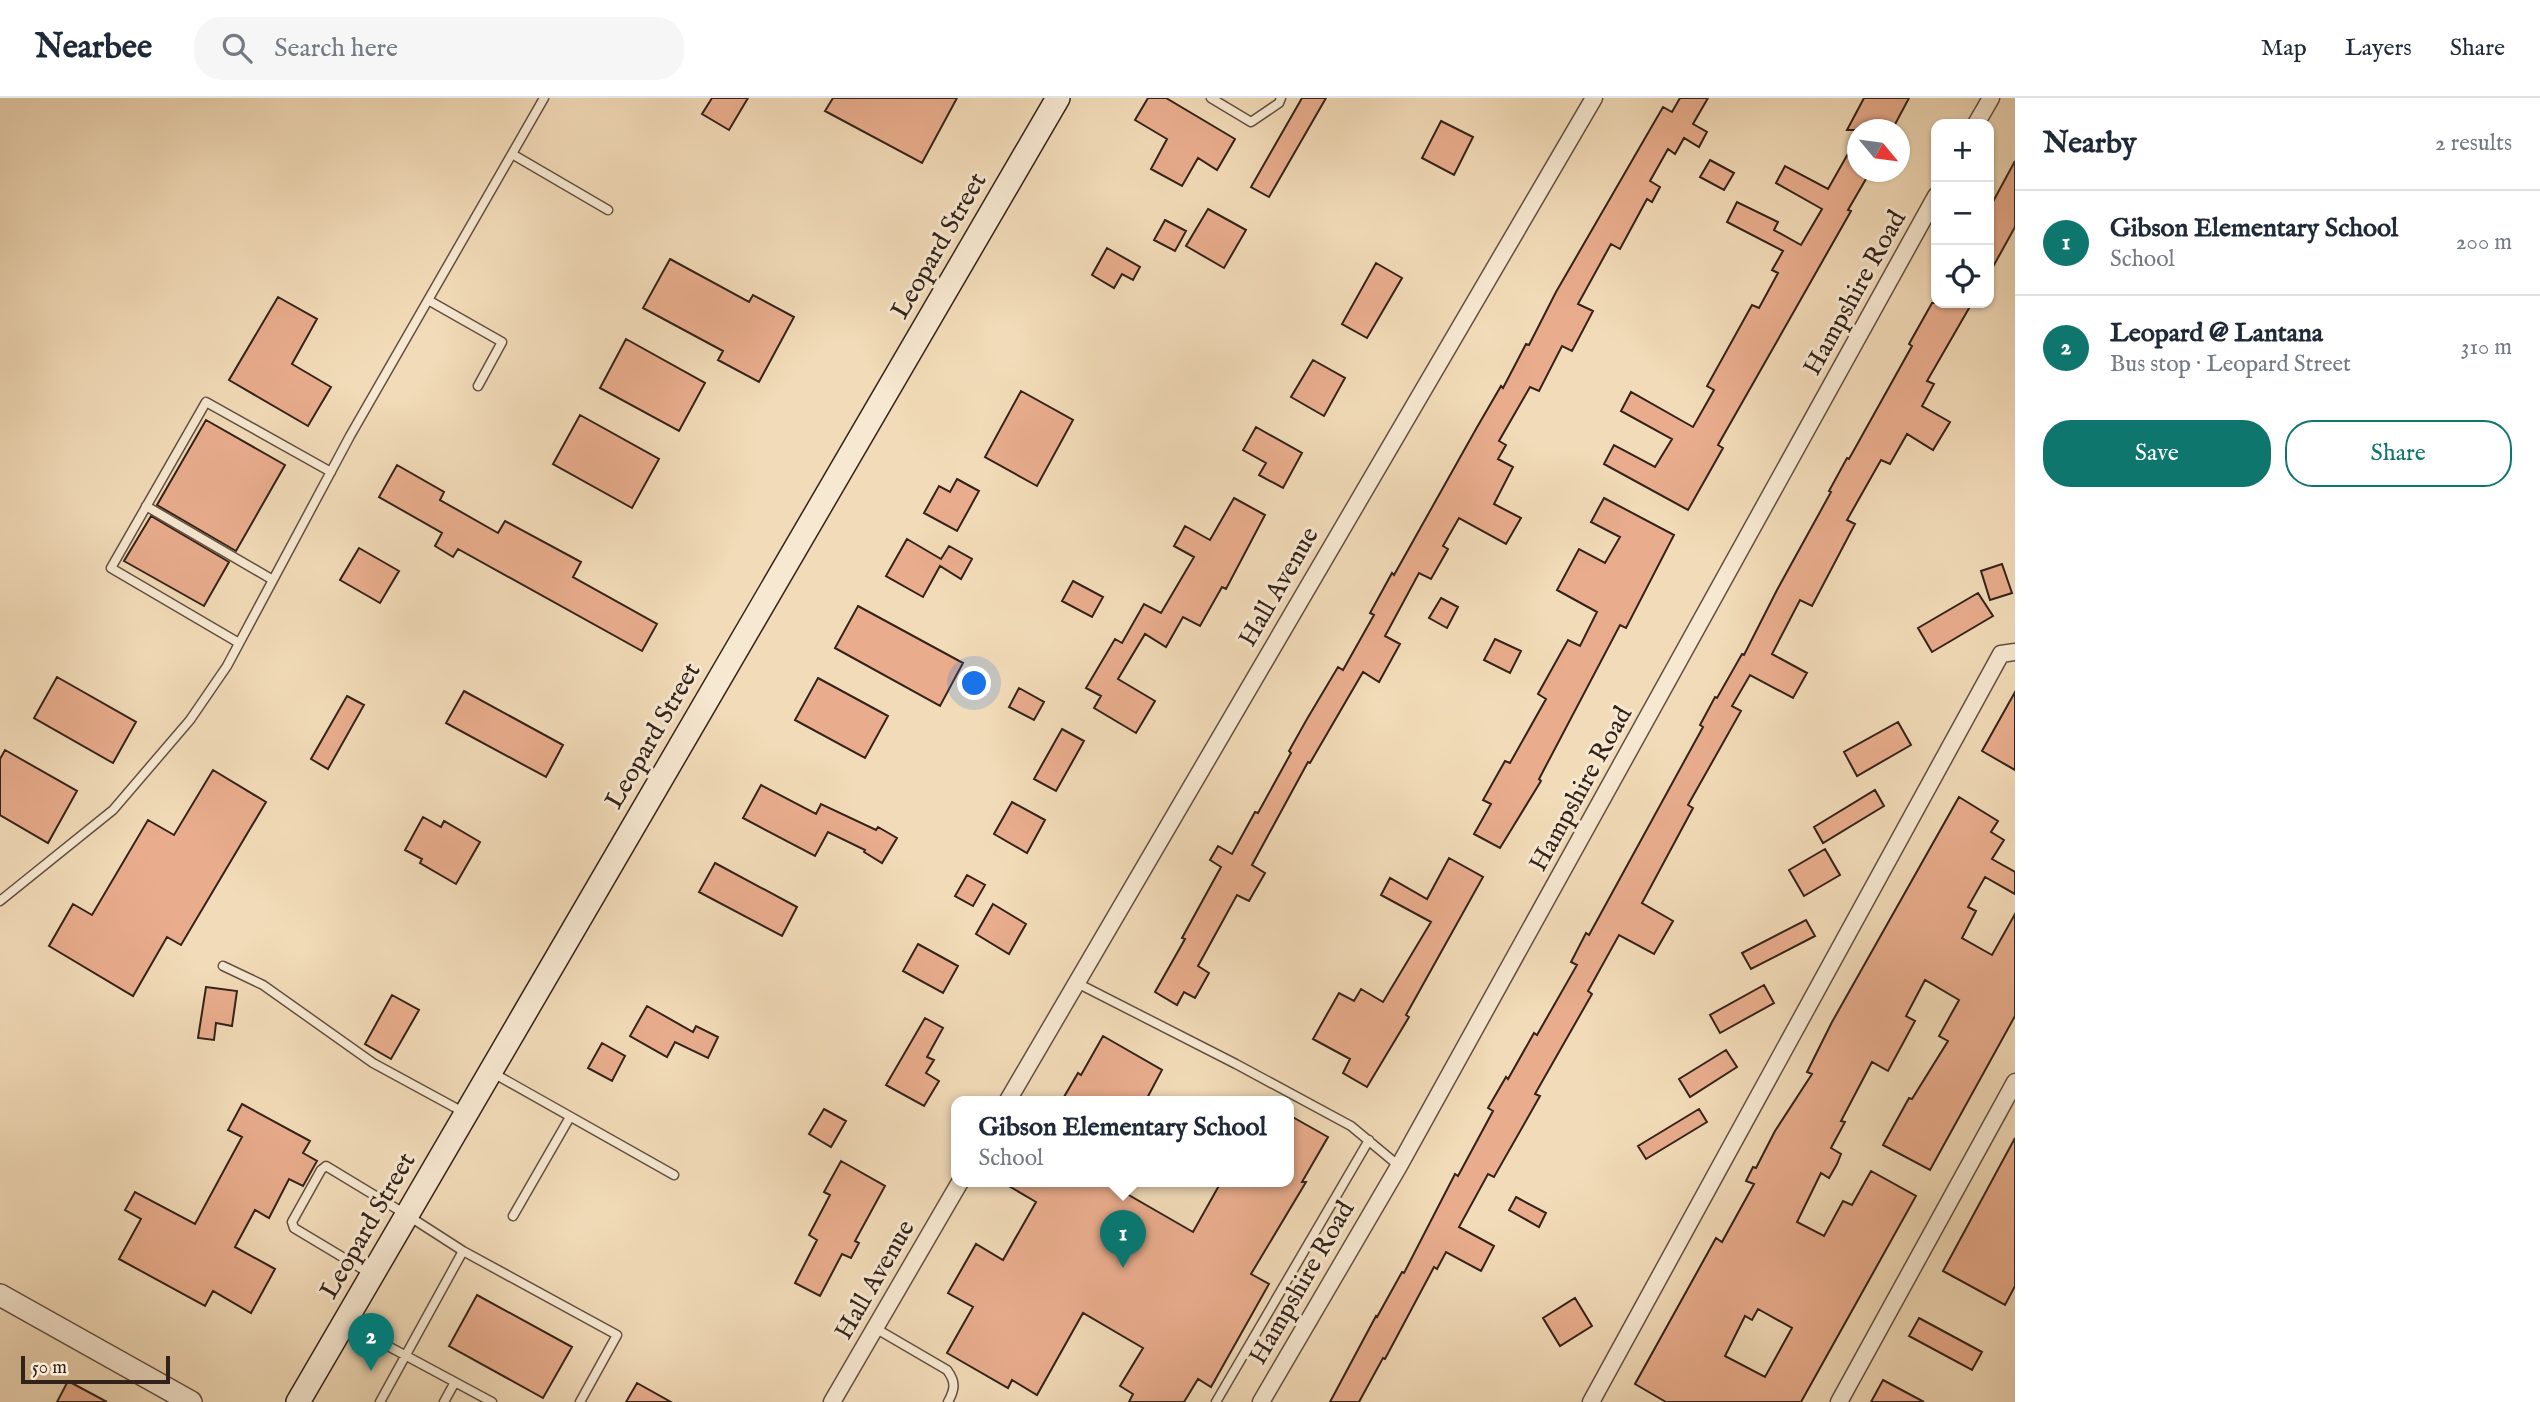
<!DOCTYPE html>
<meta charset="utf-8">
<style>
:root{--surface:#fff;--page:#f6f6f7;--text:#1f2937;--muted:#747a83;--line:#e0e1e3;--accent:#0f766e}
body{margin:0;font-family:"IM FELL English",serif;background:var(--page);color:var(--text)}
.controls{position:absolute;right:21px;top:21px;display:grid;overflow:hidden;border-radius:14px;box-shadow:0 2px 5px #0004}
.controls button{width:63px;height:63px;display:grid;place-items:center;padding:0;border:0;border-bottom:2px solid var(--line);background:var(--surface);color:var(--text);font:35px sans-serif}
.compass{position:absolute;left:1847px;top:21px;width:63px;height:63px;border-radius:50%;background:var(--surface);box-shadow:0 2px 5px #0004;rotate:119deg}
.scale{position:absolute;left:21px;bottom:18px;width:149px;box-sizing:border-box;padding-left:7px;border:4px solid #33221a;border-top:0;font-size:19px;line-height:24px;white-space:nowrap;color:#33221a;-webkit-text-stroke:5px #f7e8d1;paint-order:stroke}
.you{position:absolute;left:975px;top:586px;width:24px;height:24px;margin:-18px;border:5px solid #fff;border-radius:50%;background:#1a73e8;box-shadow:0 0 0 10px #1a73e833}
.badge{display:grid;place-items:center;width:46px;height:46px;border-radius:50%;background:var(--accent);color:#fff;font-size:23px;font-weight:700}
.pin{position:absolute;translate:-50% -58px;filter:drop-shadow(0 2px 4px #0008)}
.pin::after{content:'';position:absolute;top:37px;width:24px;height:21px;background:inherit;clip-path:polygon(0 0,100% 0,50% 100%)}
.popup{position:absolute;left:951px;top:998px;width:343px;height:91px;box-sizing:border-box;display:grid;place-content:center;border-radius:14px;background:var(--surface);filter:drop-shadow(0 2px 5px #0005);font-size:23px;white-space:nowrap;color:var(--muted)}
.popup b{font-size:26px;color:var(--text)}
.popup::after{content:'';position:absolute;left:50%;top:100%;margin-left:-14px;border:14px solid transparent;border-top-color:var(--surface)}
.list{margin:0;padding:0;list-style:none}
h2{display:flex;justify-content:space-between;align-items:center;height:91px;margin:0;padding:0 28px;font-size:30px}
h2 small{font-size:23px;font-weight:400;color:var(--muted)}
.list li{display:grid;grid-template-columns:46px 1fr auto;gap:21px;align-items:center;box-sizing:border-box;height:105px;padding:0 28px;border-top:2px solid var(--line)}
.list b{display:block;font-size:26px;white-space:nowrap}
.list p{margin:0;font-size:23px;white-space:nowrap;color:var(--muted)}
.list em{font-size:23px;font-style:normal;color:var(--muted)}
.actions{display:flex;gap:14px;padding:21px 28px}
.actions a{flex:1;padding:16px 0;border:2px solid var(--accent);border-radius:28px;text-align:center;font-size:24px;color:var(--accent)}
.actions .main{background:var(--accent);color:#fff}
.icon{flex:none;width:38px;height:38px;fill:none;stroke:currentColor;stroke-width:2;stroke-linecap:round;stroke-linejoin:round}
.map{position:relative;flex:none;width:2015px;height:1304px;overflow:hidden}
header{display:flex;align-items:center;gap:42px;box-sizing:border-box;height:98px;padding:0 35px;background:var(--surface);border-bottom:2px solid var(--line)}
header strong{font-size:33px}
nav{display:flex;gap:38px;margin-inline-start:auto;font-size:24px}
.search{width:490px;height:63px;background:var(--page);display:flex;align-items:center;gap:18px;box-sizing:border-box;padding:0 24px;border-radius:28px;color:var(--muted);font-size:26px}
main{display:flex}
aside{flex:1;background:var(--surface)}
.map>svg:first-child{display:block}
</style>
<header>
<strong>Nearbee</strong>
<div class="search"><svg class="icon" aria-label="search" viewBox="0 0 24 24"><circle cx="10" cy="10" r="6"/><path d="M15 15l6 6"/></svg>Search here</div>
<nav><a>Map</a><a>Layers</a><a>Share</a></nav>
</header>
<main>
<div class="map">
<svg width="2015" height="1304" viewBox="0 0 2015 1304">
<rect width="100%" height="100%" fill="#f2dbb8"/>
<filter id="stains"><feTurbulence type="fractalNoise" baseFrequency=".00286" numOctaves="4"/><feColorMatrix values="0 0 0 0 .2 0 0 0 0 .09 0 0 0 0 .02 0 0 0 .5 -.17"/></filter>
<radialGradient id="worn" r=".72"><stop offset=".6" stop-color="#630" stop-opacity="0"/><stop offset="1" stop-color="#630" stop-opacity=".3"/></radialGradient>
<path fill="#e9ad8d" stroke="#33221a" stroke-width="2" fill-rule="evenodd" d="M 712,0 L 748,0 L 729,32 L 702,16 Z
M 833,0 L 957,0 L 922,65 L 825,13 Z
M 1148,0 L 1166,0 L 1235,41 L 1217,72 L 1198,60 L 1182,88 L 1151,71 L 1167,41 L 1135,22 Z
M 1302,0 L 1326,0 L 1269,99 L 1251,89 Z
M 1680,0 L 1708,0 L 1693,26 L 1707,34 L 1699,49 L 1684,40 L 1675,56 L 1668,51 L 1650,83 L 1660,89 L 1652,104 L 1647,101 L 1620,151 L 1611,146 L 1578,206 L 1593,213 L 1572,253 L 1562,248 L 1539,293 L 1530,289 L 1499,343 L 1506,347 L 1498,361 L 1513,369 L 1494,406 L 1521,420 L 1506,446 L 1459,420 L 1443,448 L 1448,451 L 1431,481 L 1419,475 L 1385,538 L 1400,546 L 1379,584 L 1363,574 L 1310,665 L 1308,664 L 1252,767 L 1265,775 L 1249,803 L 1237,797 L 1198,868 L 1209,875 L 1195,900 L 1184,894 L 1177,907 L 1155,894 L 1185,841 L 1182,840 L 1221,769 L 1210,762 L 1218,748 L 1232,756 L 1255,714 L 1258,715 L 1291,655 L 1289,653 L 1307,621 L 1338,569 L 1343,572 L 1374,517 L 1370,515 L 1392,475 L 1394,477 L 1476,331 L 1501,288 L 1503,290 L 1526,246 L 1529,247 L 1556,194 L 1663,9 L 1672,14 Z
M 1864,0 L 1909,0 L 1892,32 L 1847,32 Z
M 1441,23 L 1473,39 L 1454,77 L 1422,60 Z
M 1858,38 L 1858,74 L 1870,74 L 1848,112 L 1851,113 L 1718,347 L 1723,350 L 1688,412 L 1604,366 L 1614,347 L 1655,369 L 1672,341 L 1621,313 L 1631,294 L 1693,329 L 1714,292 L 1707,288 L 1752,207 L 1759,210 L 1778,175 L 1772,172 L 1783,153 L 1727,124 L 1737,104 L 1778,124 L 1774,132 L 1801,147 L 1822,111 L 1776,85 L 1785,68 L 1828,91 Z
M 1710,62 L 1734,75 L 1724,92 L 1700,79 Z
M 2015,63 L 2015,129 L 1989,176 L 1989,111 Z
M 1208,111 L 1246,132 L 1224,170 L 1186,148 Z
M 1165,122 L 1186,133 L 1175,153 L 1154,142 Z
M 1107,150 L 1140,169 L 1133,182 L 1122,176 L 1114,190 L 1092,177 Z
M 670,161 L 749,204 L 753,197 L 794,219 L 759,284 L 718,262 L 723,253 L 643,210 Z
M 1376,165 L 1402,180 L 1367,240 L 1342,226 Z
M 278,199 L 317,221 L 292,266 L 331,289 L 308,328 L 229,282 Z
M 1932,205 L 1972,205 L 1927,283 L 1934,286 L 1922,308 L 1950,324 L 1933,352 L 1907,336 L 1890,366 L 1881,362 L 1847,422 L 1855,426 L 1812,508 L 1800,502 L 1772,556 L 1807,575 L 1793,600 L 1750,577 L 1732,608 L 1741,613 L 1688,707 L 1693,710 L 1642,805 L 1673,823 L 1654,856 L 1619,837 L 1588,893 L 1592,896 L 1535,996 L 1540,998 L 1494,1079 L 1488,1076 L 1459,1129 L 1494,1148 L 1481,1173 L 1446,1154 L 1437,1171 L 1434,1169 L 1385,1261 L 1383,1260 L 1359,1304 L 1330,1304 L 1376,1218 L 1377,1219 L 1402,1174 L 1404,1175 L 1455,1076 L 1458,1078 L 1493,1013 L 1488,1010 L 1506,979 L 1508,981 L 1534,935 L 1537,937 L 1577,867 L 1571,864 L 1586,835 L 1589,837 L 1703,629 L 1700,627 L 1715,599 L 1717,600 L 1742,556 L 1744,557 L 1777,492 L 1831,394 L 1829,393 L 1847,360 L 1849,361 L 1912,248 L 1909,246 Z
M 626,241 L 705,285 L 679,333 L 600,290 Z
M 1313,262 L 1345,280 L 1324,318 L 1291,299 Z
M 1021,293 L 1073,322 L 1037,388 L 985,359 Z
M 580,317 L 659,361 L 632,410 L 553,366 Z
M 206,322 L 285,367 L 236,453 L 157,407 Z
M 1256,329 L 1302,355 L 1283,390 L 1259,377 L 1266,365 L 1243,352 Z
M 397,367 L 444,394 L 440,402 L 498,435 L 505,423 L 581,464 L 573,479 L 657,526 L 642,553 L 458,451 L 453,459 L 435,448 L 442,435 L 379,399 Z
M 957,381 L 979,393 L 957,433 L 924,415 L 939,388 L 950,394 Z
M 1234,400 L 1265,417 L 1226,491 L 1222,489 L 1200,528 L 1183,519 L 1166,549 L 1145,536 L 1118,581 L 1155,603 L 1136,635 L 1094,610 L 1101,598 L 1086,590 L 1115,541 L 1122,545 L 1144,506 L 1161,515 L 1194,459 L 1174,448 L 1185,428 L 1210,442 Z
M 1604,400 L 1674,437 L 1626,530 L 1620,527 L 1539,681 L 1541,683 L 1500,750 L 1474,736 L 1491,706 L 1483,702 L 1505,663 L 1510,665 L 1546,601 L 1538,596 L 1568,542 L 1580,548 L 1597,514 L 1557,492 L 1579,451 L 1605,465 L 1620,439 L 1591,424 Z
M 151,418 L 229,464 L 204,508 L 124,463 Z
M 907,441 L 941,461 L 949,448 L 972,461 L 961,481 L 940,468 L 923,499 L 886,478 Z
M 359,450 L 399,473 L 380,505 L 340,482 Z
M 2002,466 L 2012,495 L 1990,502 L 1981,473 Z
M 1073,483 L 1103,499 L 1092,519 L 1062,503 Z
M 1978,495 L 1993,518 L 1932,554 L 1918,530 Z
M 1441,500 L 1458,509 L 1447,530 L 1429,520 Z
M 858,508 L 963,565 L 940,608 L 835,550 Z
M 1495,541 L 1521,553 L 1510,575 L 1484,562 Z
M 57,579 L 136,624 L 113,665 L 34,620 Z
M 818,580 L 888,618 L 865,660 L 795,622 Z
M 1019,590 L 1044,604 L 1034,622 L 1009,609 Z
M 464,593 L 563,647 L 546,679 L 446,625 Z
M 2015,594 L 2015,672 L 1982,653 Z
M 347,598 L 364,607 L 328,671 L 311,661 Z
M 1898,624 L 1911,647 L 1857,678 L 1844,654 Z
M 1062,631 L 1084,643 L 1056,693 L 1034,681 Z
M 5,652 L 77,693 L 48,745 L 0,717 L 0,661 Z
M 213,672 L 266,704 L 181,847 L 167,839 L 133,898 L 49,848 L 73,806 L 92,817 L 148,722 L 174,737 Z
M 761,687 L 816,716 L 821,706 L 876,732 L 878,729 L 897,740 L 882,765 L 864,754 L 865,752 L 828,734 L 815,758 L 743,720 Z
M 1875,692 L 1884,708 L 1823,745 L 1814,729 Z
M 1959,699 L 1998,723 L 1991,734 L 2004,742 L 1992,761 L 2015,774 L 2015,796 L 1985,779 L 1968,809 L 1976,813 L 1962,840 L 1992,857 L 2015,816 L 2015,918 L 1930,1072 L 1883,1047 L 1909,1000 L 1912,1001 L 1948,943 L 1939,938 L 1959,902 L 1925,882 L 1906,918 L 1915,923 L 1888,973 L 1872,964 L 1841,1023 L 1845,1024 L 1831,1050 L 1841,1056 L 1837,1066 L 1829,1080 L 1821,1075 L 1797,1124 L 1824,1138 L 1843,1103 L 1852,1107 L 1871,1073 L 1916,1098 L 1801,1304 L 1666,1304 L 1635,1286 L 1716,1140 L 1722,1144 L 1754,1086 L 1746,1083 L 1753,1069 L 1756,1070 L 1775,1033 L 1812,976 L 1807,974 L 1832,924 ZM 1758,1211 L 1792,1230 L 1765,1279 L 1725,1258 L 1745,1218 L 1752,1222 Z
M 1012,704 L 1045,722 L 1027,755 L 994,736 Z
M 423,719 L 441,729 L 444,723 L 480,744 L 456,786 L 420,765 L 422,761 L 405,752 Z
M 1825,751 L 1840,777 L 1804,798 L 1789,772 Z
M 1449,760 L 1483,779 L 1406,917 L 1409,919 L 1367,989 L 1343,975 L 1350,961 L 1313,941 L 1339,895 L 1354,903 L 1361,891 L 1383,904 L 1431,824 L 1381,797 L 1390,780 L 1427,801 Z
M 715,765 L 797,809 L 782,838 L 699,794 Z
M 967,777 L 985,787 L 973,808 L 955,798 Z
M 993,806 L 1026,826 L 1009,856 L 976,836 Z
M 1806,822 L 1815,838 L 1751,871 L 1742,855 Z
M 918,846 L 958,868 L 943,895 L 903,873 Z
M 1764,887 L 1774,905 L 1720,935 L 1710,917 Z
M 206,889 L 237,893 L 232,928 L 216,925 L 214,942 L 198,940 Z
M 392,897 L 419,912 L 391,961 L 365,946 Z
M 647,908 L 693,934 L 696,928 L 718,939 L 708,960 L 675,944 L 667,959 L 630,938 Z
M 925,920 L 943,930 L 927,959 L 934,962 L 926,975 L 939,983 L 924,1008 L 886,987 Z
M 1103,938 L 1162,972 L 1145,1004 L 1061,1004 L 1078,975 L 1081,977 Z
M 602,945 L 625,958 L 612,983 L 588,970 Z
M 1726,952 L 1737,969 L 1690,999 L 1679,981 Z
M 242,1006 L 310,1043 L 303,1055 L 317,1063 L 303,1088 L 289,1081 L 269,1120 L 255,1112 L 235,1149 L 275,1171 L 251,1215 L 213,1193 L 205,1208 L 119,1161 L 141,1121 L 125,1112 L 135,1094 L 195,1126 L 242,1039 L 228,1032 Z
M 824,1011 L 846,1023 L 831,1049 L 809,1036 Z
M 1699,1011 L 1707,1024 L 1646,1061 L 1638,1048 Z
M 1289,1017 L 1328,1039 L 1302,1084 L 1306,1084 L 1251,1176 L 1269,1186 L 1211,1289 L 1198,1281 L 1184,1304 L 1129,1304 L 1133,1296 L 1120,1288 L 1143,1250 L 1083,1215 L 1037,1297 L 1012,1282 L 1008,1290 L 947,1255 L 973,1209 L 948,1195 L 976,1146 L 1003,1162 L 1036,1104 L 1002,1084 L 1106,1084 L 1193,1134 L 1221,1084 L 1289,1084 Z
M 2015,1040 L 2015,1188 L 2005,1207 L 1943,1173 Z
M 841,1063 L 885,1088 L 855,1143 L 859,1145 L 851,1160 L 842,1156 L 820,1198 L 795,1185 L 817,1142 L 809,1137 L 830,1097 L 824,1094 Z
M 1516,1099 L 1546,1115 L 1539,1129 L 1509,1112 Z
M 477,1197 L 572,1249 L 543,1300 L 449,1248 Z
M 1575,1200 L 1592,1228 L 1560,1248 L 1543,1220 Z
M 1919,1220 L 1982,1254 L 1972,1272 L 1909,1238 Z
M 1883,1282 L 1924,1304 L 1871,1304 Z
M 68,1283 L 107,1304 L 57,1304 Z
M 637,1285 L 671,1304 L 626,1304 Z"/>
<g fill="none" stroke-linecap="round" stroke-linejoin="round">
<g stroke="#635042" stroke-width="11">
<path id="service" d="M 1211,0 L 1251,24 L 1279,5 L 1281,0
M 512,56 L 608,112
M 428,202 L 502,244 L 478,288
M 146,408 L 273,482
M 239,545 L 111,470 L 206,304 L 331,374
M 0,803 L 113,712 L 190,622 L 227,568 L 350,338 L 544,0
M 223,868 L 263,887 L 373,965 L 465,1015
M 1077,885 L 1236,966 L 1351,1028 L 1399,1068
M 493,975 L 674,1077
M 513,1118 L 570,1019
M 369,1175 L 294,1130 L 292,1124 L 321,1072 L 326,1068 L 407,1117 L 463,1153 L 617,1237 L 580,1304
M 347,1226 L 492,1304
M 875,1230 L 947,1272 C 956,1284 955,1291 948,1304
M 380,1304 L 463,1153
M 444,1304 L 455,1284
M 1216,1304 L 1369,1042"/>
</g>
<g stroke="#635042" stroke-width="19">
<path id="minor" d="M 1976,26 L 1991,0
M 1007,1004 L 1594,0
M 832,1304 L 960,1084
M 1261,1304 L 1399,1068 L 1936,98
M 1591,1304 L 2001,556 L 2015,554
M 1839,1304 L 2015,984"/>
</g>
<g stroke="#635042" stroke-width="24">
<path id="tertiary" d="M 0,1197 L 191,1304"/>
</g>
<g stroke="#33221a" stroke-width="26">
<path id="secondary" d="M 298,1304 L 1058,0"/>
</g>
<use href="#service" stroke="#f7e8d1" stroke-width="8"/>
<use href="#minor" stroke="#f7e8d1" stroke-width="16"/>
<use href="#tertiary" stroke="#f7e8d1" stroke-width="21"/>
<use href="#secondary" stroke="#f7e8d1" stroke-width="23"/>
</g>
<g text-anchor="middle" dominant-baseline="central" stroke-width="6" stroke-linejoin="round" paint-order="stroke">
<g font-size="26" fill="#33221a" stroke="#f7e8d1">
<text transform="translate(939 148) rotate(-60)">Leopard Street</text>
<text transform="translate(1855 195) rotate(-61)">Hampshire Road</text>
<text transform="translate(1279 489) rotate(-60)">Hall Avenue</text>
<text transform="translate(653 638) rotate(-60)">Leopard Street</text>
<text transform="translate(1581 691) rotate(-61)">Hampshire Road</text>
<text transform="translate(368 1128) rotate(-60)">Leopard Street</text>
<text transform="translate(875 1182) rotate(-60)">Hall Avenue</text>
<text transform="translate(1302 1185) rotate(-60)">Hampshire Road</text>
</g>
</g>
<rect width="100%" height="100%" filter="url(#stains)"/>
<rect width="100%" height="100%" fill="url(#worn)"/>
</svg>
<div class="controls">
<button>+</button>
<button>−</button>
<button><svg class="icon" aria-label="locate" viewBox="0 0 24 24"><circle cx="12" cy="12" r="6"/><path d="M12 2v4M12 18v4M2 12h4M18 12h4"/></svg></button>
</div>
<svg class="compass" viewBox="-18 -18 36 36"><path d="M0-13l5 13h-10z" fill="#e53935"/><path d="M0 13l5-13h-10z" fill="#747a83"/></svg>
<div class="scale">50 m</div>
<div class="you"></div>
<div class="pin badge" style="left:1123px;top:1170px">1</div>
<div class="popup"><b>Gibson Elementary School</b>School</div>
<div class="pin badge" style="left:371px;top:1273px">2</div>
</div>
<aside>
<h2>Nearby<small>2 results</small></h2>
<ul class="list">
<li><span class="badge">1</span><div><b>Gibson Elementary School</b><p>School</p></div><em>200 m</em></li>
<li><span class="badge">2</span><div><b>Leopard @ Lantana</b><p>Bus stop · Leopard Street</p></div><em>310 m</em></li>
</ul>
<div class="actions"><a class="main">Save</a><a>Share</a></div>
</aside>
</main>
